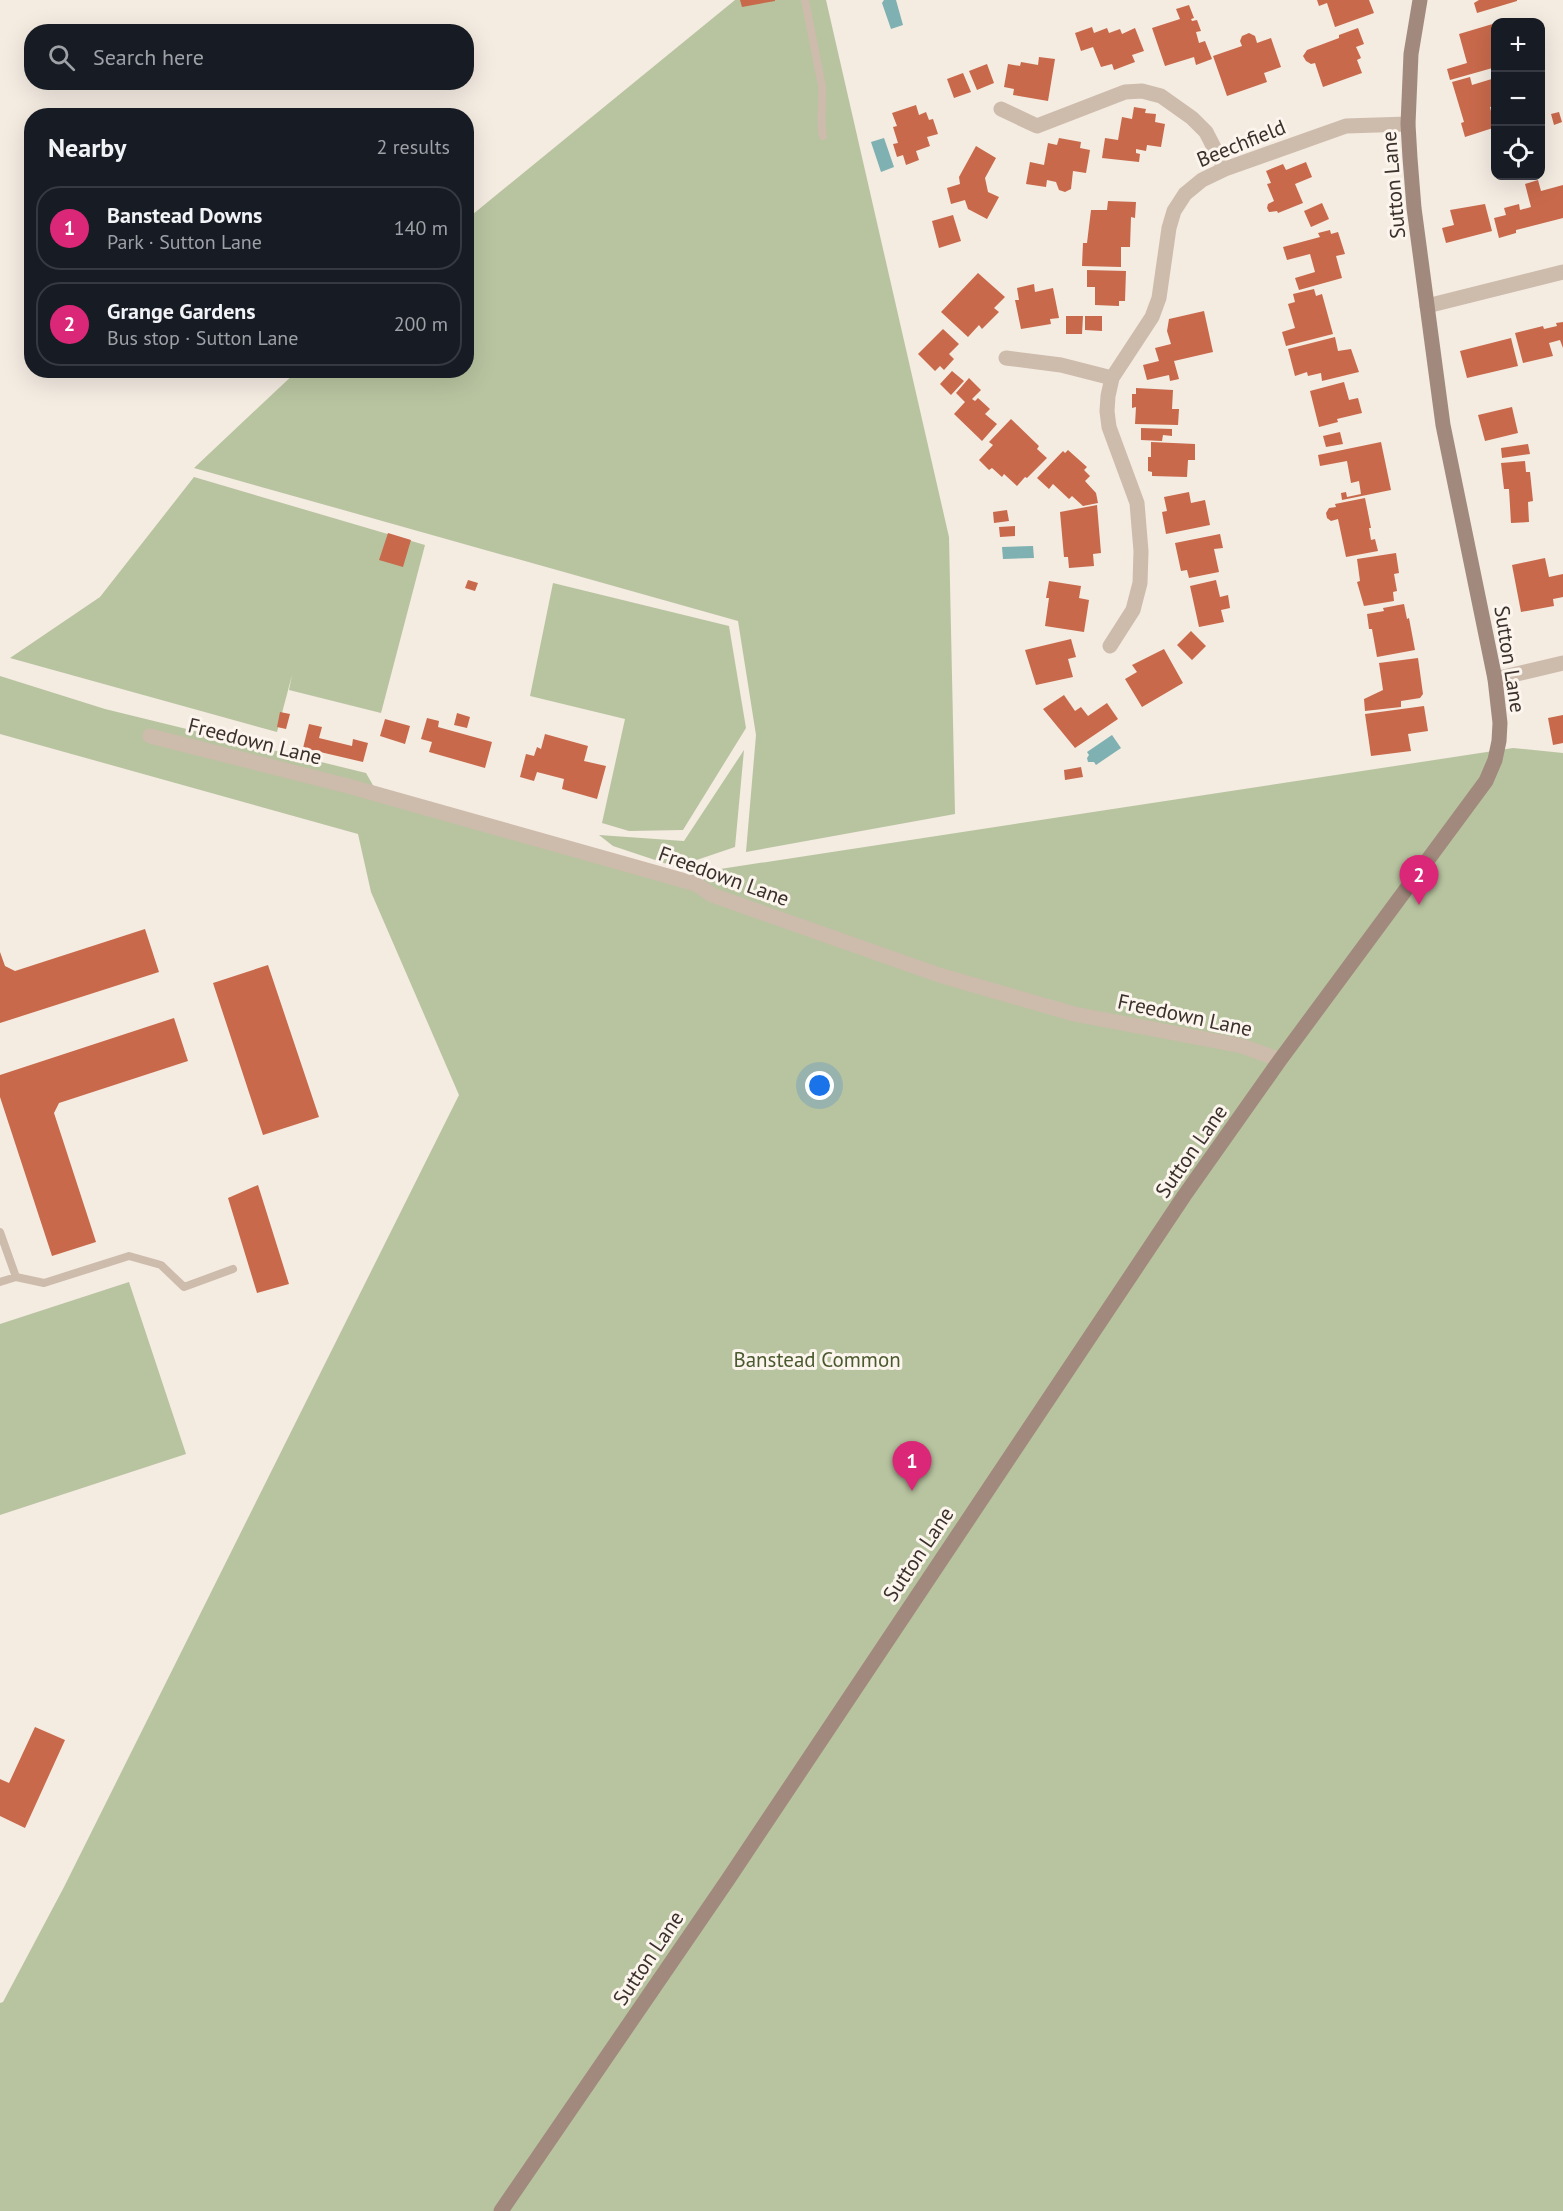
<!DOCTYPE html>
<meta charset="utf-8">
<style>
:root{--surface:#171b24;--page:#242831;--text:#f1f3f6;--muted:#9ea1a6;--line:#363941;--accent:#db2777}
body{margin:0;font-family:"PT Sans",sans-serif;background:var(--page);color:var(--text)}
.controls{position:absolute;right:18px;top:18px;display:grid;overflow:hidden;border-radius:12px;box-shadow:0 6px 24px #0002}
.controls button{width:54px;height:54px;display:grid;place-items:center;padding:0;border:0;border-bottom:2px solid var(--line);background:var(--surface);color:var(--text);font:30px sans-serif}
.you{position:absolute;left:820px;top:1086px;width:21px;height:21px;margin:-15px;border:4px solid #fff;border-radius:50%;background:#1a73e8;box-shadow:0 0 0 9px #1a73e833}
.badge{display:grid;place-items:center;width:39px;height:39px;border-radius:50%;background:var(--accent);color:#fff;font-size:20px;font-weight:700}
.pin{position:absolute;translate:-50% -50px;filter:drop-shadow(0 2px 3px #0008)}
.pin::after{content:'';position:absolute;top:32px;width:21px;height:18px;background:inherit;clip-path:polygon(0 0,100% 0,50% 100%)}
.list{margin:0;padding:0;list-style:none}
h2{display:flex;justify-content:space-between;align-items:center;height:78px;margin:0;padding:0 24px;font-size:26px}
h2 small{font-size:20px;font-weight:400;color:var(--muted)}
.list li{display:grid;grid-template-columns:39px 1fr auto;gap:18px;align-items:center;box-sizing:border-box;height:84px;margin:0 12px 12px;padding:0 12px;border:2px solid var(--line);border-radius:24px}
.list b{display:block;font-size:22px;white-space:nowrap}
.list p{margin:0;font-size:20px;white-space:nowrap;color:var(--muted)}
.list em{font-size:20px;font-style:normal;color:var(--muted)}
.icon{flex:none;width:33px;height:33px;fill:none;stroke:currentColor;stroke-width:2;stroke-linecap:round;stroke-linejoin:round}
.map{position:relative;flex:none;width:1563px;height:2211px;overflow:hidden}
.search{position:absolute;background:var(--surface);box-shadow:0 6px 24px #0002;left:24px;top:24px;width:450px;height:66px;display:flex;align-items:center;gap:15px;box-sizing:border-box;padding:0 21px;border-radius:24px;color:var(--muted);font-size:22px}
.panel{position:absolute;background:var(--surface);box-shadow:0 6px 24px #0002;left:24px;top:108px;width:450px;height:270px;border-radius:24px}
.map>svg:first-child{display:block}
</style>
<div class="map">
<svg width="1563" height="2211" viewBox="0 0 1563 2211">
<rect width="100%" height="100%" fill="#f4ebe1"/>
<path fill="#b8c4a0" d="M 735,0 L 826,0 L 949,537 L 955,814 L 746,852 L 756,735 L 738,621 L 194,468 L 297,371 L 466,370 L 467,219 Z
M 194,477 L 425,545 L 381,713 L 289,690 L 292,675 L 277,732 L 10,658 L 100,597 Z
M 553,583 L 729,626 L 746,728 L 683,830 L 629,831 L 602,823 L 625,719 L 530,696 Z
M 0,676 L 105,709 L 366,773 L 378,794 L 668,877 L 1513,748 L 1563,753 L 1563,2211 L 0,2211 L 0,2003 L 3,2002 L 64,1887 L 459,1095 L 371,892 L 358,834 L 0,734 Z
M 744,750 L 735,847 L 676,867 L 613,846 L 599,835 L 684,841 Z
M 129,1282 L 186,1454 L 0,1515 L 0,1324 Z"/>
<path fill="#7fb0b2" d="M 884,0 L 896,0 L 903,25 L 891,29 L 882,3 Z
M 884,138 L 894,167 L 881,172 L 871,142 Z
M 1033,546 L 1034,558 L 1003,559 L 1002,547 Z
M 1112,735 L 1121,748 L 1096,765 L 1094,762 L 1088,762 L 1087,758 L 1089,755 L 1087,752 Z"/>
<path fill="#c8694b" d="M 740,0 L 775,0 L 775,1 L 742,7 Z
M 1317,0 L 1369,0 L 1374,13 L 1335,27 L 1327,3 L 1319,6 Z
M 1479,0 L 1517,0 L 1517,1 L 1477,13 L 1474,3 Z
M 1189,5 L 1194,18 L 1191,19 L 1192,21 L 1197,20 L 1201,31 L 1196,32 L 1199,43 L 1205,41 L 1212,59 L 1196,65 L 1194,57 L 1165,66 L 1152,28 L 1180,19 L 1176,9 Z
M 1496,23 L 1496,67 L 1450,80 L 1447,69 L 1467,63 L 1459,34 Z
M 1092,27 L 1094,33 L 1107,28 L 1109,33 L 1120,29 L 1122,34 L 1135,28 L 1144,51 L 1132,55 L 1135,62 L 1114,70 L 1112,64 L 1101,67 L 1093,47 L 1081,51 L 1075,33 Z
M 1358,28 L 1364,44 L 1356,47 L 1361,58 L 1357,60 L 1362,73 L 1323,87 L 1315,63 L 1311,64 L 1306,61 L 1303,56 L 1307,50 L 1339,38 L 1339,35 Z
M 1249,33 L 1255,36 L 1257,43 L 1271,38 L 1281,67 L 1264,73 L 1267,82 L 1227,96 L 1213,56 L 1242,46 L 1240,41 L 1242,36 Z
M 1039,57 L 1055,59 L 1048,101 L 1013,95 L 1014,89 L 1004,87 L 1008,64 L 1020,66 L 1021,62 L 1038,65 Z
M 987,64 L 994,83 L 977,90 L 969,71 Z
M 963,73 L 971,92 L 954,98 L 947,79 Z
M 1470,77 L 1472,85 L 1495,78 L 1496,106 L 1490,107 L 1492,115 L 1496,114 L 1496,127 L 1465,137 L 1461,123 L 1464,122 L 1452,82 Z
M 916,105 L 919,115 L 926,112 L 929,120 L 933,119 L 938,134 L 927,137 L 930,146 L 916,151 L 919,160 L 906,165 L 903,155 L 897,157 L 893,144 L 898,143 L 893,127 L 897,126 L 892,113 Z
M 1134,107 L 1146,109 L 1145,113 L 1156,114 L 1155,122 L 1165,124 L 1161,147 L 1147,145 L 1146,151 L 1136,149 L 1136,153 L 1140,154 L 1139,162 L 1102,158 L 1105,138 L 1118,140 L 1122,117 L 1132,119 Z
M 1559,112 L 1562,122 L 1554,125 L 1551,114 Z
M 1059,138 L 1081,142 L 1080,148 L 1090,150 L 1086,173 L 1073,171 L 1071,189 L 1065,192 L 1059,190 L 1056,182 L 1047,180 L 1046,187 L 1026,184 L 1030,162 L 1044,165 L 1048,143 L 1057,145 Z
M 976,146 L 996,158 L 985,178 L 988,192 L 999,197 L 987,219 L 968,209 L 965,200 L 951,204 L 947,188 L 960,184 L 959,177 Z
M 1306,162 L 1312,177 L 1295,184 L 1303,203 L 1278,213 L 1277,211 L 1269,212 L 1267,208 L 1268,204 L 1274,201 L 1267,184 L 1271,183 L 1266,171 L 1283,164 L 1286,170 Z
M 1538,180 L 1541,191 L 1563,185 L 1563,218 L 1516,230 L 1516,233 L 1499,238 L 1494,218 L 1506,215 L 1504,208 L 1519,204 L 1520,210 L 1531,207 L 1525,184 Z
M 1108,201 L 1136,202 L 1135,218 L 1131,217 L 1130,247 L 1121,247 L 1121,267 L 1082,266 L 1083,243 L 1087,243 L 1091,210 L 1107,210 Z
M 1322,203 L 1329,219 L 1311,227 L 1304,211 Z
M 1485,204 L 1492,231 L 1446,243 L 1442,228 L 1454,225 L 1450,210 Z
M 953,215 L 961,241 L 939,248 L 932,221 Z
M 1330,230 L 1331,234 L 1338,232 L 1345,254 L 1336,256 L 1342,278 L 1299,290 L 1295,278 L 1315,272 L 1310,254 L 1287,260 L 1283,247 L 1320,237 L 1318,233 Z
M 1087,270 L 1126,271 L 1125,301 L 1119,301 L 1119,306 L 1095,305 L 1095,287 L 1087,287 Z
M 978,273 L 1005,297 L 994,308 L 999,312 L 982,329 L 979,325 L 968,337 L 941,312 Z
M 1034,284 L 1035,292 L 1053,288 L 1059,318 L 1050,319 L 1051,324 L 1021,329 L 1015,300 L 1019,300 L 1017,288 Z
M 1314,289 L 1316,296 L 1322,294 L 1333,334 L 1286,346 L 1282,332 L 1295,328 L 1288,304 L 1295,302 L 1293,294 Z
M 1204,311 L 1213,352 L 1174,361 L 1179,379 L 1170,381 L 1169,375 L 1147,380 L 1143,365 L 1159,361 L 1155,348 L 1171,344 L 1167,331 L 1169,319 Z
M 1066,316 L 1083,316 L 1082,334 L 1066,334 Z
M 1085,316 L 1102,316 L 1102,331 L 1085,330 Z
M 1563,322 L 1563,348 L 1560,340 L 1549,343 L 1553,356 L 1523,363 L 1515,333 L 1543,326 L 1544,329 L 1557,326 L 1556,323 Z
M 943,329 L 959,344 L 949,354 L 954,359 L 944,370 L 940,366 L 935,371 L 918,354 Z
M 1335,337 L 1338,351 L 1351,349 L 1359,372 L 1322,381 L 1321,373 L 1308,376 L 1307,372 L 1295,376 L 1288,349 Z
M 1511,338 L 1518,366 L 1467,378 L 1460,351 Z
M 952,371 L 964,381 L 951,395 L 940,384 Z
M 969,378 L 981,390 L 972,399 L 975,401 L 978,398 L 990,409 L 985,414 L 997,424 L 982,441 L 954,414 L 965,402 L 956,393 Z
M 1344,382 L 1349,400 L 1358,398 L 1362,413 L 1337,419 L 1338,422 L 1319,427 L 1310,391 Z
M 1136,388 L 1173,390 L 1172,409 L 1179,409 L 1178,425 L 1135,424 L 1136,407 L 1132,408 L 1132,394 L 1136,394 Z
M 1512,407 L 1518,433 L 1485,441 L 1478,415 Z
M 1011,419 L 1039,446 L 1037,449 L 1047,458 L 1027,478 L 1025,477 L 1017,486 L 1004,474 L 1002,477 L 992,468 L 989,470 L 979,460 L 993,445 L 989,442 Z
M 1141,428 L 1172,429 L 1172,436 L 1163,435 L 1162,441 L 1141,440 Z
M 1340,432 L 1343,444 L 1326,447 L 1323,436 Z
M 1151,442 L 1195,444 L 1195,460 L 1188,460 L 1187,477 L 1152,476 L 1152,472 L 1148,471 L 1148,457 L 1151,457 Z
M 1381,442 L 1391,490 L 1342,500 L 1341,493 L 1346,492 L 1347,497 L 1361,494 L 1359,481 L 1351,483 L 1347,461 L 1320,466 L 1318,455 Z
M 1528,444 L 1530,454 L 1502,458 L 1501,448 Z
M 1068,450 L 1087,467 L 1084,470 L 1090,476 L 1085,481 L 1096,493 L 1098,503 L 1083,506 L 1072,496 L 1069,499 L 1053,484 L 1049,489 L 1037,478 L 1063,451 L 1065,453 Z
M 1525,461 L 1526,472 L 1530,472 L 1533,501 L 1528,502 L 1529,522 L 1511,523 L 1509,489 L 1504,489 L 1501,463 Z
M 1189,492 L 1191,503 L 1205,500 L 1210,525 L 1166,534 L 1162,512 L 1167,511 L 1164,497 Z
M 1365,498 L 1371,528 L 1369,528 L 1371,540 L 1375,539 L 1378,551 L 1346,557 L 1338,519 L 1331,521 L 1327,518 L 1326,513 L 1329,508 L 1336,507 L 1335,504 Z
M 1097,505 L 1101,553 L 1093,554 L 1094,566 L 1069,568 L 1068,557 L 1064,557 L 1060,512 Z
M 1007,510 L 1009,521 L 994,523 L 993,512 Z
M 1015,526 L 1015,536 L 1000,537 L 999,527 Z
M 388,533 L 411,540 L 403,567 L 379,560 Z
M 1220,534 L 1223,548 L 1214,549 L 1219,572 L 1189,578 L 1187,570 L 1181,571 L 1175,543 Z
M 1396,553 L 1399,573 L 1394,574 L 1397,591 L 1393,592 L 1394,601 L 1364,606 L 1357,582 L 1360,581 L 1357,559 Z
M 1545,558 L 1549,577 L 1563,574 L 1563,597 L 1553,599 L 1554,606 L 1521,612 L 1512,565 Z
M 468,580 L 478,583 L 475,591 L 465,588 Z
M 1216,580 L 1220,597 L 1228,595 L 1230,608 L 1221,610 L 1224,622 L 1199,627 L 1190,586 Z
M 1049,581 L 1081,586 L 1079,598 L 1089,600 L 1084,632 L 1045,626 L 1049,598 L 1046,598 Z
M 1404,604 L 1407,619 L 1409,618 L 1415,650 L 1377,657 L 1372,629 L 1369,629 L 1367,614 L 1384,611 L 1383,608 Z
M 1191,631 L 1206,646 L 1192,660 L 1177,645 Z
M 1071,639 L 1076,657 L 1068,659 L 1073,677 L 1036,685 L 1025,650 Z
M 1164,649 L 1183,683 L 1142,707 L 1125,679 L 1137,672 L 1132,665 Z
M 1418,658 L 1423,694 L 1420,698 L 1401,701 L 1401,707 L 1365,711 L 1364,699 L 1383,690 L 1379,663 Z
M 1064,695 L 1075,711 L 1081,707 L 1088,716 L 1107,703 L 1118,719 L 1075,748 L 1043,709 Z
M 1424,706 L 1428,731 L 1408,734 L 1411,751 L 1371,756 L 1365,714 Z
M 280,712 L 290,714 L 286,729 L 277,727 Z
M 457,713 L 470,717 L 467,728 L 454,725 Z
M 1563,715 L 1563,743 L 1553,745 L 1548,718 Z
M 427,718 L 439,721 L 438,727 L 492,742 L 485,768 L 429,752 L 432,742 L 421,739 Z
M 385,719 L 410,726 L 405,744 L 380,736 Z
M 309,724 L 322,727 L 319,738 L 352,746 L 353,739 L 368,743 L 363,762 L 303,748 Z
M 545,734 L 588,746 L 584,761 L 606,766 L 597,799 L 562,789 L 564,779 L 537,772 L 534,781 L 520,777 L 526,754 L 534,756 L 537,747 L 541,749 Z
M 1081,767 L 1083,777 L 1065,780 L 1064,770 Z
M 145,929 L 159,972 L 0,1023 L 0,952 L 5,966 L 15,971 Z
M 268,965 L 319,1117 L 263,1135 L 213,983 Z
M 174,1018 L 188,1061 L 59,1103 L 54,1113 L 96,1242 L 52,1256 L 0,1097 L 0,1075 Z
M 258,1185 L 289,1284 L 257,1293 L 228,1198 Z
M 35,1727 L 65,1740 L 25,1828 L 0,1816 L 0,1779 L 9,1783 Z"/>
<g fill="none" stroke-linecap="round" stroke-linejoin="round">
<path stroke="#cdbbac" stroke-width="8" d="M 805,0 L 822,86 C 824,104 819,117 823,136
M 0,1232 L 16,1277
M 0,1282 L 16,1277 L 44,1283 L 129,1256 L 161,1265 L 184,1287 L 233,1269"/>
<path stroke="#cdbbac" stroke-width="15" d="M 1001,109 L 1037,126 L 1125,92 L 1142,91 L 1161,96 L 1192,118 L 1206,132 L 1225,169
M 1427,306 L 1563,272
M 1006,358 L 1061,365 L 1112,378
M 1110,646 L 1133,610 L 1140,583 L 1141,551 L 1137,503 L 1109,427 L 1107,411 L 1108,396 L 1112,378 L 1152,317 L 1159,298 L 1169,228 L 1174,211 L 1185,194 L 1202,180 L 1225,169 L 1346,126 L 1408,124
M 1495,679 L 1563,663
M 150,736 L 348,786 L 696,884 L 712,895 L 939,975 L 1074,1014 L 1242,1046 L 1280,1060"/>
<path stroke="#a18a7d" stroke-width="15" d="M 501,2211 L 727,1881 L 1184,1196 L 1280,1060 L 1486,781 L 1495,760 L 1499,741 L 1500,723 L 1495,679 L 1443,425 L 1414,208 L 1410,158 L 1408,124 L 1411,54 L 1420,0"/>
</g>
<g text-anchor="middle" dominant-baseline="central" stroke-width="6" stroke-linejoin="round" paint-order="stroke">
<g font-size="21" fill="#3b302b" stroke="#fbf5ee">
<text transform="translate(1241 143) rotate(-22)">Beechfield</text>
<text transform="translate(1393 185) rotate(-95)">Sutton Lane</text>
<text transform="translate(1510 659) rotate(81)">Sutton Lane</text>
<text transform="translate(255 741) rotate(14)">Freedown Lane</text>
<text transform="translate(724 876) rotate(20)">Freedown Lane</text>
<text transform="translate(1185 1015) rotate(12)">Freedown Lane</text>
<text transform="translate(1191 1151) rotate(-55)">Sutton Lane</text>
<text transform="translate(918 1554) rotate(-56)">Sutton Lane</text>
<text transform="translate(648 1958) rotate(-56)">Sutton Lane</text>
</g>
<g font-size="21" fill="#4a5a2e" stroke="#fbf5ee">
<text x="817" y="1359">Banstead Common</text>
</g>
</g>
</svg>
<div class="controls">
<button>+</button>
<button>−</button>
<button><svg class="icon" aria-label="locate" viewBox="0 0 24 24"><circle cx="12" cy="12" r="6"/><path d="M12 2v4M12 18v4M2 12h4M18 12h4"/></svg></button>
</div>
<div class="you"></div>
<div class="pin badge" style="left:912px;top:1491px">1</div>
<div class="pin badge" style="left:1419px;top:905px">2</div>
<div class="search"><svg class="icon" aria-label="search" viewBox="0 0 24 24"><circle cx="10" cy="10" r="6"/><path d="M15 15l6 6"/></svg>Search here</div>
<section class="panel">
<h2>Nearby<small>2 results</small></h2>
<ul class="list">
<li><span class="badge">1</span><div><b>Banstead Downs</b><p>Park · Sutton Lane</p></div><em>140 m</em></li>
<li><span class="badge">2</span><div><b>Grange Gardens</b><p>Bus stop · Sutton Lane</p></div><em>200 m</em></li>
</ul>
</section>
</div>
